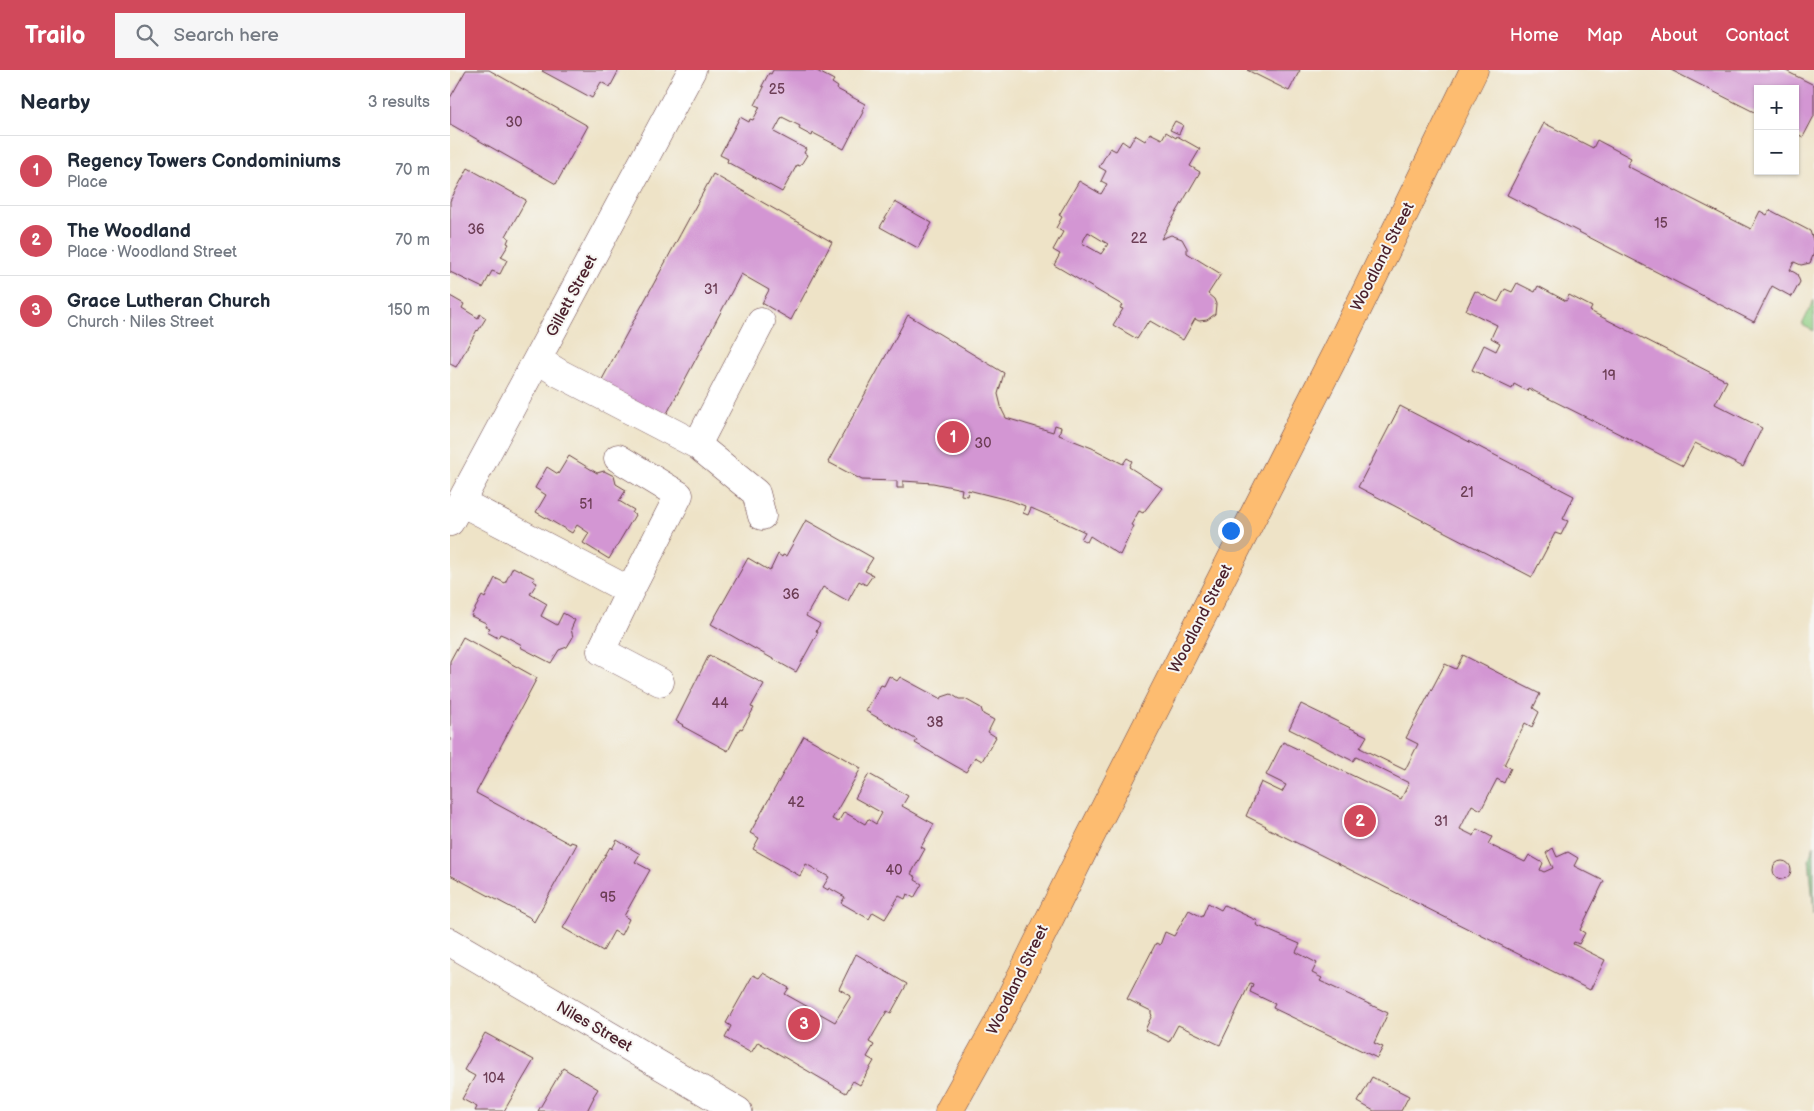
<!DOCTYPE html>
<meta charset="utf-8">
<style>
:root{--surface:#fff;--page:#f6f6f7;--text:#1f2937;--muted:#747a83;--line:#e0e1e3;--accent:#d1495b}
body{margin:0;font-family:"Balsamiq Sans",sans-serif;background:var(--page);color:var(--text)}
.controls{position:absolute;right:15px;top:15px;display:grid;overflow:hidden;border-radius:0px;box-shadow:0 1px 4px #0004}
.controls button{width:45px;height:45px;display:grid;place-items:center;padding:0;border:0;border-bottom:1px solid var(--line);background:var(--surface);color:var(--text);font:25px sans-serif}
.you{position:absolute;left:780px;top:460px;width:18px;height:18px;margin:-12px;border:4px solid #fff;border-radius:50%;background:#1a73e8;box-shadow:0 0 0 8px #1a73e833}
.badge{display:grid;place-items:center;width:32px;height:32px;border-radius:50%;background:var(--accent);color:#fff;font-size:16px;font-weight:700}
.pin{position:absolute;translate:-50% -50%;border:2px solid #fff;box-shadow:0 1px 5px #0006}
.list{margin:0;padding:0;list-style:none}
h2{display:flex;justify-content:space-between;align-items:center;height:65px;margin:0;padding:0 20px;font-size:21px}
h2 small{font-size:16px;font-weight:400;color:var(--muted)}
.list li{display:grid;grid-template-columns:32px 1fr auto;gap:15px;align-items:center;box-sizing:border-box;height:70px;padding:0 20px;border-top:1px solid var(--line)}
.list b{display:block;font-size:19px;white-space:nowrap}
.list p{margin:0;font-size:16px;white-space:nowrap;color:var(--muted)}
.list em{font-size:16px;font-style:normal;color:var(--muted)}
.icon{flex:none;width:28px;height:28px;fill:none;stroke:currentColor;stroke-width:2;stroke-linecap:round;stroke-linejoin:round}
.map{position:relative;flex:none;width:1364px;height:1041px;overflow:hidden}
header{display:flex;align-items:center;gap:30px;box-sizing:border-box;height:70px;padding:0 25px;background:var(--accent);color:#fff}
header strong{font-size:24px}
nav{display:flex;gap:28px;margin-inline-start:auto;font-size:18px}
.search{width:350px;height:45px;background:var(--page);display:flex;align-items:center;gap:12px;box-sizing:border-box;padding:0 18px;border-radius:0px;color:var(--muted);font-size:19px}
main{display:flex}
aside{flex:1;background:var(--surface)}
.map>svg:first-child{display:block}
</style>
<header>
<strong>Trailo</strong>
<div class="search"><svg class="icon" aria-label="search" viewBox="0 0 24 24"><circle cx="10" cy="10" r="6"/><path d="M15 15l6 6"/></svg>Search here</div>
<nav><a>Home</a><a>Map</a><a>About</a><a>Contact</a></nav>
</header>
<main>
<aside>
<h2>Nearby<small>3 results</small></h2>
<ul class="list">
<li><span class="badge">1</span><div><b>Regency Towers Condominiums</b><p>Place</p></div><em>70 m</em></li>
<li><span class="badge">2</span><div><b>The Woodland</b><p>Place · Woodland Street</p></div><em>70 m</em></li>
<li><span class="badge">3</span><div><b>Grace Lutheran Church</b><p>Church · Niles Street</p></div><em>150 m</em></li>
</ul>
</aside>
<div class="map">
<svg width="1364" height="1041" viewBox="0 0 1364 1041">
<rect width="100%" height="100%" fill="#f6f6f2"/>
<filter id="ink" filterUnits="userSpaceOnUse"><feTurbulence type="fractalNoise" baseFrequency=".02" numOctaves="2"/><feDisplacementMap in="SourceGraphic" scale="10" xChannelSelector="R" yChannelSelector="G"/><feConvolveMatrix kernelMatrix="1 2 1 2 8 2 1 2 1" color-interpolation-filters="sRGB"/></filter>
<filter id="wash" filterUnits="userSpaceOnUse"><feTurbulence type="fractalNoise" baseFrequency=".0096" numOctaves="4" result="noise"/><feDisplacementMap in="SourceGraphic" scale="20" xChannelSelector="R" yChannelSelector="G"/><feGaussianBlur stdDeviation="1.12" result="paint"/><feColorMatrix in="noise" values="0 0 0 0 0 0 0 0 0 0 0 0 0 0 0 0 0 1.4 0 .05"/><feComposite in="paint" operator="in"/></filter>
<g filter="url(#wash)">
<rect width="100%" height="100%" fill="#eee3c7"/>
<path fill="#90ce84" stroke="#6d7658" d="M 1364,230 L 1364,261 L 1352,255 Z"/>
<path fill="#74b172" stroke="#5f684e" d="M 1364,775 L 1364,844 L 1359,789 Z"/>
<g id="blocks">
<path fill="#d396d3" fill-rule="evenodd" d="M 16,0 L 39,0 L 138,56 L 106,114 L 0,54 L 0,28 Z
M 93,0 L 169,0 L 160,17 L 151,12 L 142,28 L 92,1 Z
M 323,0 L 365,0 L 384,10 L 382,13 L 388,17 L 387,19 L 415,34 L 412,41 L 413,42 L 394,79 L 363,63 L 362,66 L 349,59 L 350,56 L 332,47 L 324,62 L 356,79 L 354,83 L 357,85 L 350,96 L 347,95 L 332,122 L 277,92 L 278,89 L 270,85 L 290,47 L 299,52 L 300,49 L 303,50 L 310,37 L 305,35 L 314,17 L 312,16 L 319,3 L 321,4 Z
M 797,0 L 850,0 L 839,21 Z
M 1221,0 L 1334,0 L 1364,15 L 1364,46 L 1353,67 L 1345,63 L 1345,19 L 1308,19 L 1308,44 Z
M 725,51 L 733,55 L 729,64 L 720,60 Z
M 1094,53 L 1143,78 L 1147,70 L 1181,88 L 1177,96 L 1301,159 L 1310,141 L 1317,145 L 1320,140 L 1360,161 L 1364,173 L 1364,183 L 1360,193 L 1351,195 L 1344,192 L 1340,200 L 1347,204 L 1350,212 L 1342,227 L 1322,216 L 1304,252 L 1057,125 Z
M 716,62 L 726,68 L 727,66 L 750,79 L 740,96 L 750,102 L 711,169 L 721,165 L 732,169 L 737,178 L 737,183 L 771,204 L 758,224 L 764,229 L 766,234 L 765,244 L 757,250 L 749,251 L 745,249 L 733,270 L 700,251 L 698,254 L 697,253 L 687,269 L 663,255 L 673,239 L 670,238 L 672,235 L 604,195 L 610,184 L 603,180 L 613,162 L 606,158 L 612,147 L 609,145 L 629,111 L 651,124 L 657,114 L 651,111 L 656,101 L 649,97 L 660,78 L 666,81 L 672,71 L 679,76 L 685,65 L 695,71 L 700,63 L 712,69 ZM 638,162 L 658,174 L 651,184 L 632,173 Z
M 18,98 L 76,130 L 56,166 L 59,168 L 57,173 L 59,174 L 51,187 L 57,190 L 50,204 L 42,201 L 33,218 L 0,202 L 0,131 Z
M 263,104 L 382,172 L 341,250 L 312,233 L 319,220 L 291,204 L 214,349 L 149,315 Z
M 445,132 L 482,153 L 468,178 L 430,157 Z
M 1067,213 L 1085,222 L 1088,216 L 1116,231 L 1119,225 L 1142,237 L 1140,241 L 1277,311 L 1265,334 L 1312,358 L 1293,397 L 1245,373 L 1233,396 L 1078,318 L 1077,321 L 1064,314 L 1062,319 L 1022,300 L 1034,275 L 1046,281 L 1050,273 L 1041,268 L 1047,255 L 1016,240 L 1025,221 L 1048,232 L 1055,219 L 1062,222 Z
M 0,226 L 14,234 L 12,238 L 28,248 L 30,244 L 36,248 L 28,261 L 27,260 L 6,297 L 0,294 Z
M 458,245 L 554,303 L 548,324 L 552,340 L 556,348 L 603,362 L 605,355 L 611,357 L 609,365 L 642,378 L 673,394 L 677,388 L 682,391 L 679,397 L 712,418 L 693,443 L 689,441 L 681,455 L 684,456 L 670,485 L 640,466 L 637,472 L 631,469 L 635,462 L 609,450 L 581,438 L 578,445 L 573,443 L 575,436 L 562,431 L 518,420 L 517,426 L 511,425 L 512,419 L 483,413 L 453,411 L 453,418 L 447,418 L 447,411 L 412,410 L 378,392 Z
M 950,336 L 1124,426 L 1113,449 L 1118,451 L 1111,465 L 1105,463 L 1082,507 L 908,417 Z
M 119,386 L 147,403 L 154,401 L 164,406 L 166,414 L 176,420 L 169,431 L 184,440 L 182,443 L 185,445 L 159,489 L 133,473 L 139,463 L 127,455 L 122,463 L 86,442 L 96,425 L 85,418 L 97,397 L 108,404 Z
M 356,450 L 423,488 L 415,501 L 423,505 L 416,515 L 409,511 L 398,531 L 373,517 L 356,546 L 370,554 L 366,561 L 368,562 L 346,602 L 261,554 L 298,488 L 320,501 L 328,484 L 332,487 L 333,485 L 336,486 Z
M 63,497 L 85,508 L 83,511 L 87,513 L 80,524 L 97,534 L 91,546 L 107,555 L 113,543 L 125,550 L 121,559 L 123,567 L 117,577 L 109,580 L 101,593 L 70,577 L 72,575 L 55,566 L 50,564 L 48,568 L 37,562 L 40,558 L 35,556 L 36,553 L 21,546 L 32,526 L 35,528 L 45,508 L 55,513 Z
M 13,567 L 87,608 L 26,723 L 120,774 L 121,772 L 127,774 L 84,852 L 79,847 L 0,805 L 0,591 Z
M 259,585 L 314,614 L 301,637 L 304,638 L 292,659 L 290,658 L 278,681 L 232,656 L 233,655 L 226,651 Z
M 1013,585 L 1090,624 L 1083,638 L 1089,642 L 1082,657 L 1075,653 L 1054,695 L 1061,698 L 1054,713 L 1047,709 L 1031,740 L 1022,735 L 1010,759 L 1024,766 L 1027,759 L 1042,767 L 1038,774 L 1075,792 L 1079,785 L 1093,793 L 1090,800 L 1094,802 L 1103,798 L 1096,783 L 1103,778 L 1107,787 L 1118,782 L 1128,788 L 1124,796 L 1154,811 L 1130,860 L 1135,863 L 1129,874 L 1124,872 L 1123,874 L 1155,890 L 1140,920 L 815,757 L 816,756 L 796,746 L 811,712 L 832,722 L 836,715 L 816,705 L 833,672 L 951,729 L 959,713 L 906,687 L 903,691 L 839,659 L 851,634 L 917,666 L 910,678 L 955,700 L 968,674 L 956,668 L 995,594 L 1006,599 Z
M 439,606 L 447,611 L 450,607 L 491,629 L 492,627 L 501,624 L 509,629 L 515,629 L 531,638 L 533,644 L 544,650 L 538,662 L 546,667 L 532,691 L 525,687 L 516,702 L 465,673 L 467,670 L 416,641 L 431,615 L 434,616 Z
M 354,666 L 411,698 L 382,749 L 388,752 L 394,742 L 415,754 L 418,749 L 426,754 L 432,743 L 405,728 L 419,704 L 458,726 L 452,736 L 484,754 L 471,777 L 475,779 L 461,804 L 466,807 L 465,810 L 472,814 L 464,828 L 457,824 L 455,829 L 449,826 L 435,849 L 423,842 L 419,849 L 391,833 L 395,827 L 379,818 L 378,820 L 373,817 L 379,807 L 356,794 L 350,806 L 303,779 L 309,768 L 300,763 Z
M 167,770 L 190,784 L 185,792 L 200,800 L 174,846 L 179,849 L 171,865 L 164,861 L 153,881 L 113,858 L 160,777 L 162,779 Z
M1323 800a9 9 0 1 1 18 0a9 9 0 1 1-18 0Z
M 758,833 L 771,840 L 774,835 L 808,851 L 806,855 L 850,874 L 846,882 L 867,893 L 862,903 L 872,908 L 870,911 L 938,943 L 924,973 L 933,977 L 927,988 L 823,938 L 825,934 L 800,922 L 803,914 L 800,913 L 770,975 L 728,955 L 719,972 L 695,960 L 702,945 L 701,944 L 701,941 L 677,929 L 706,873 L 710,875 L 715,862 L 724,866 L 739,840 L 752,847 Z
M 406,884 L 457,914 L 441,943 L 437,941 L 419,972 L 424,975 L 417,987 L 424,991 L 410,1015 L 403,1011 L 396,1023 L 308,972 L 301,983 L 275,968 L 281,956 L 276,953 L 303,905 L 309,908 L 313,903 L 339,918 L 335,924 L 385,952 L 401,926 L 389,919 Z
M 35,963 L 84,990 L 54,1041 L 25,1041 L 27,1037 L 12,1029 L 25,1006 L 14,1000 Z
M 113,998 L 148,1019 L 143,1027 L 144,1027 L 137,1041 L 88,1041 Z
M 922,1007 L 959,1026 L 951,1041 L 924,1041 L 908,1032 Z"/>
</g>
</g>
<g filter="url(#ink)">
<use href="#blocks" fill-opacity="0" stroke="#633c42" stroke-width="1"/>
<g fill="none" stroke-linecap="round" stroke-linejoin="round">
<g stroke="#633c42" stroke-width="29">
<path id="minor" d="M 88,290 L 109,303 L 247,375 L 311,252
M 247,375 L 306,423 L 312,446
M 11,432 L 180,521 L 229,425 L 168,388
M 0,452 L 242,0
M 180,521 L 151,581 L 210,612
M 0,872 L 288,1041"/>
</g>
<g stroke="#633c42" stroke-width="29">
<path id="major" d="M 499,1041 L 547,955 L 633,781 L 890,275 L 1024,0"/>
</g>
<use href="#minor" stroke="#fff" stroke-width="28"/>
<use href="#major" stroke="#fdbc70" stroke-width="28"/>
</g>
</g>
<g text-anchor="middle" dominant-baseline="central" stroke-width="4" stroke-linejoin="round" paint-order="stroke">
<g font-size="14" fill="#6c3d55">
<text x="327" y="19">25</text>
<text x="64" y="52">30</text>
<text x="1211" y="153">15</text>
<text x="26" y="159">36</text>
<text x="689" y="168">22</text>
<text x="261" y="219">31</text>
<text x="1159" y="305">19</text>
<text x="533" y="373">30</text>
<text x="1017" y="422">21</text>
<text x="136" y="434">51</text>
<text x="341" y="524">36</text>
<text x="270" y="633">44</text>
<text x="485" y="652">38</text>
<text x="346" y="732">42</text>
<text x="991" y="751">31</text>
<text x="444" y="800">40</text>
<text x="158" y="827">95</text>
<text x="44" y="1008">104</text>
</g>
<g font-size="16" fill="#4a1f2b" stroke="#f6f6f2">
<text transform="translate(933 187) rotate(-63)">Woodland Street</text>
<text transform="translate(122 226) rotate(-62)">Gillett Street</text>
<text transform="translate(751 549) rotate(-63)">Woodland Street</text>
<text transform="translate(568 910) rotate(-64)">Woodland Street</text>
<text transform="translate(144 957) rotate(30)">Niles Street</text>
</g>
</g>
</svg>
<div class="controls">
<button>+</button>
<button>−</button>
</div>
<div class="you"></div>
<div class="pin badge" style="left:503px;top:367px">1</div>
<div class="pin badge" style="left:910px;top:751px">2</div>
<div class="pin badge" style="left:354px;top:954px">3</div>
</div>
</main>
